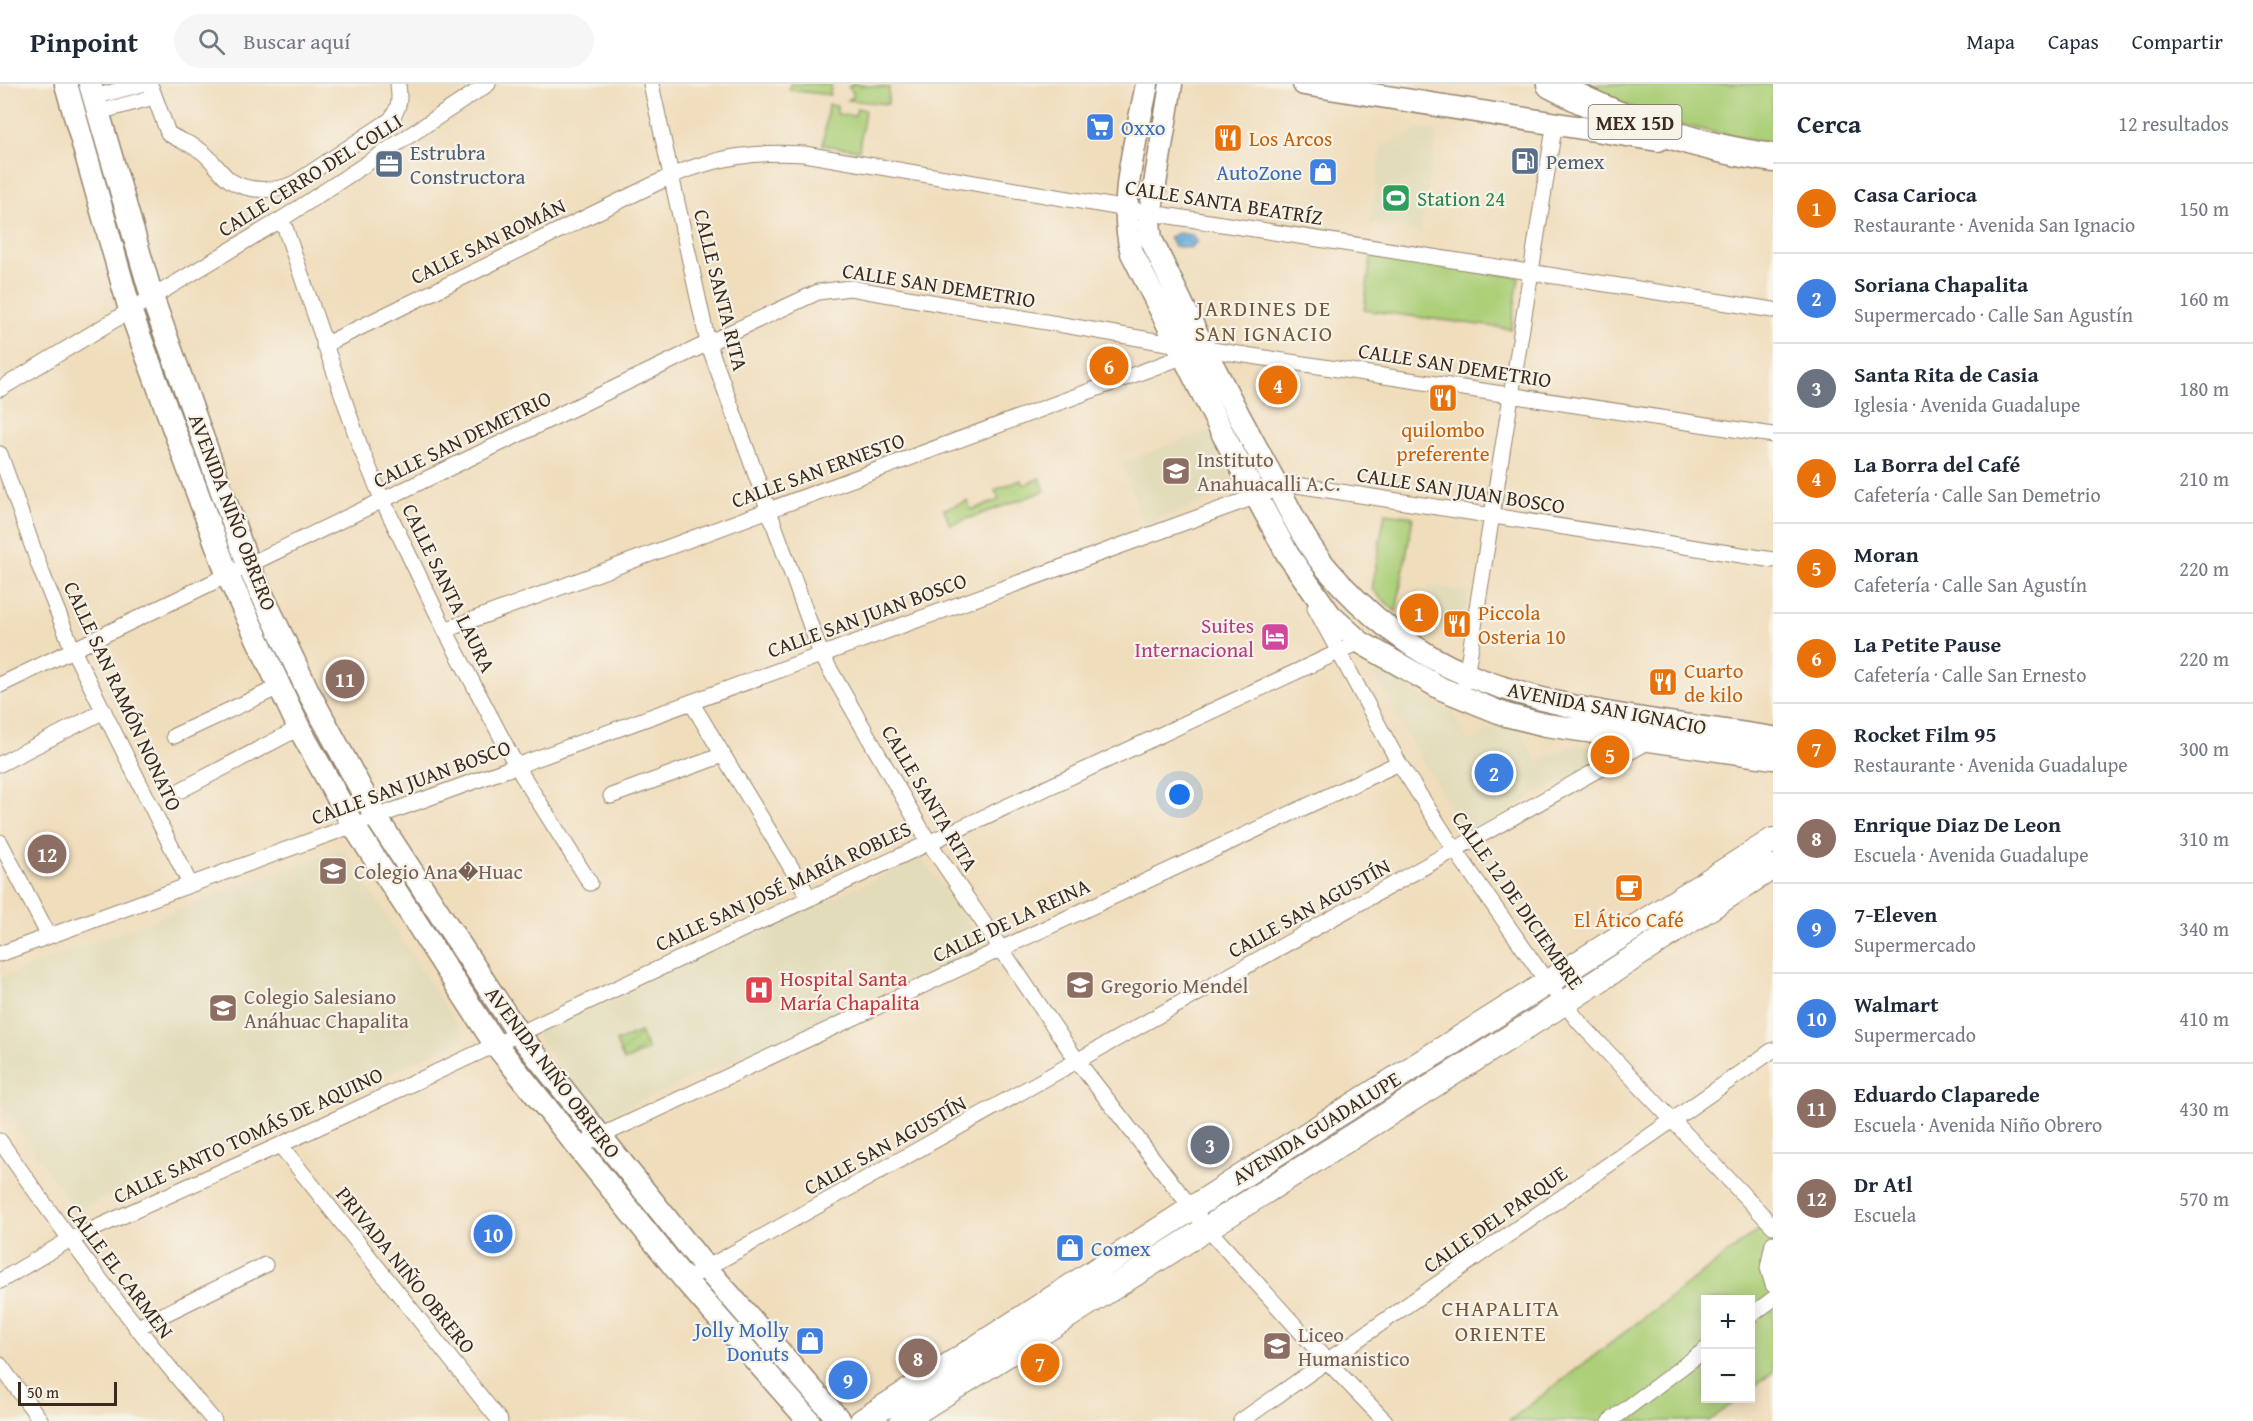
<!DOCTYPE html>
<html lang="es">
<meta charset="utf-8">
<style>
:root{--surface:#fff;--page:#f6f6f7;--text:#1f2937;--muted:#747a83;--line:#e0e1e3;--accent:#1a73e8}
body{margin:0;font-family:"Gentium Book Plus",serif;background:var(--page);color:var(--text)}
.controls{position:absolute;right:18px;bottom:18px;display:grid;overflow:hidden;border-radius:0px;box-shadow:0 3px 15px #0003}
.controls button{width:54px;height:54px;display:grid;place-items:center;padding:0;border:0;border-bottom:2px solid var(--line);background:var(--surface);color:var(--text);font:30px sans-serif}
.scale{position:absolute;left:18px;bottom:15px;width:99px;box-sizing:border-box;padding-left:6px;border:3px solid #3b2a1e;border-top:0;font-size:16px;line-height:21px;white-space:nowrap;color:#3b2a1e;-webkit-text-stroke:4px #f7f3e8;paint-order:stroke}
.you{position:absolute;left:1180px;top:711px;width:21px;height:21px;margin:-15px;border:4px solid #fff;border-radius:50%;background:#1a73e8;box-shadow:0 0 0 9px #1a73e833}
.badge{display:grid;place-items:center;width:39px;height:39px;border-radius:50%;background:var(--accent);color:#fff;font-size:20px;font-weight:700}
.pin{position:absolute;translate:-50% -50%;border:3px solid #fff;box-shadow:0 2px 6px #0006}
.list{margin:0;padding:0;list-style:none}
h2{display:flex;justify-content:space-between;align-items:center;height:78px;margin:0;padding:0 24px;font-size:26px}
h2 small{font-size:20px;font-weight:400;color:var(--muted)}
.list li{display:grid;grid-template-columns:39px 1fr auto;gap:18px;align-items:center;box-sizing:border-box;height:90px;padding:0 24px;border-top:2px solid var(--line)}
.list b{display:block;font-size:22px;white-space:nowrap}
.list p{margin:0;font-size:20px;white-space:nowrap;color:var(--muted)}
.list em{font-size:20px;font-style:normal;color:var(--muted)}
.icon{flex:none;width:33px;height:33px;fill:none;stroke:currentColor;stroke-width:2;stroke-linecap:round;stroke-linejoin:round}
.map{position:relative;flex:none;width:1773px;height:1337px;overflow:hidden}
header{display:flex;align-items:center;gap:36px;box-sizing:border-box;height:84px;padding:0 30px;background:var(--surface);border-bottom:2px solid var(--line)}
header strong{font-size:28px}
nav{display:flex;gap:33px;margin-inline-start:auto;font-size:21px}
.search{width:420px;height:54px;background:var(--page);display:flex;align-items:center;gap:15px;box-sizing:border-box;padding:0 21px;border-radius:33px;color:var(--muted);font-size:22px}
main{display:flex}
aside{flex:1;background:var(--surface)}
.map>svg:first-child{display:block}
</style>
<header>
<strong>Pinpoint</strong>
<div class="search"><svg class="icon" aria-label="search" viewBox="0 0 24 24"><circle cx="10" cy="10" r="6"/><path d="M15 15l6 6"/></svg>Buscar aquí</div>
<nav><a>Mapa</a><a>Capas</a><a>Compartir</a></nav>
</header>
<main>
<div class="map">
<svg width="1773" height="1337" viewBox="0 0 1773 1337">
<defs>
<pattern id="garden-furrows" width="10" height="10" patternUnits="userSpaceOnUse" patternTransform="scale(1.5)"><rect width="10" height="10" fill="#accf78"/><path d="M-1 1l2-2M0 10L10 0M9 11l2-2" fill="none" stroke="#95b267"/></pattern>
<pattern id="water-waves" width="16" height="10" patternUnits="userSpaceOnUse" patternTransform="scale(1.5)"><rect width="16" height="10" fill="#64abda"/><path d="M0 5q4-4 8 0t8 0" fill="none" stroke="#548bb0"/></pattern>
</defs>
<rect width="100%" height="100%" fill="#f7f3e8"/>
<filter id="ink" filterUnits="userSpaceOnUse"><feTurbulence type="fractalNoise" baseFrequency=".0167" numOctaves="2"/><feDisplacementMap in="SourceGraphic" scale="12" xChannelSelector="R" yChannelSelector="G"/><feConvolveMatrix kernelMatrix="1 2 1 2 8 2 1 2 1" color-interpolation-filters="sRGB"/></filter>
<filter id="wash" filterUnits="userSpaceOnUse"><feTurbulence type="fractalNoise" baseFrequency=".008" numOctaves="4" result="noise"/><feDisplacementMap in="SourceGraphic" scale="24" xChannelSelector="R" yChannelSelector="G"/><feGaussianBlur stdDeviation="1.35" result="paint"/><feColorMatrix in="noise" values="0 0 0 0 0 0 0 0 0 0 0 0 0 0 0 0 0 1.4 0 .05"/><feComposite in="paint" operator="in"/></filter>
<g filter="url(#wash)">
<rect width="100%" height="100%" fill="#f0ddbc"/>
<path fill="#e2dcba" d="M 1420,45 L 1437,48 L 1420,148 L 1369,140 L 1382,62 Z
M 1211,345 L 1235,406 L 1144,440 L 1122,379 Z
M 1430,501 L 1469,509 L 1460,550 L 1439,546 L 1439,538 L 1425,535 Z
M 1366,576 L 1410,602 L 1415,610 L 1452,628 L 1469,658 L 1495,643 L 1520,646 L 1538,678 L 1571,661 L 1618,665 L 1466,750 L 1407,651 Z
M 343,764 L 466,955 L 75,1127 L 0,1017 L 0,894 Z
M 922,774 L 984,863 L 600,1035 L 534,949 Z"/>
<path fill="#accf78" stroke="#747c4b" stroke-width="1.5" d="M 790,0 L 831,0 L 830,11 L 789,6 Z
M 854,0 L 889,4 L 888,20 L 848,16 L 853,13 L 853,8 L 848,3 Z
M 1582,0 L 1773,0 L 1773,61 L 1658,36 Z
M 828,21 L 837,22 L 837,30 L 855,32 L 857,24 L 865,26 L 859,66 L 823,61 Z
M 1371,173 L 1519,193 L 1511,245 L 1364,226 Z
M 1040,394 L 1045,407 L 950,441 L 944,425 L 967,417 L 971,426 L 999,416 L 995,406 L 1021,396 L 1024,401 Z
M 1385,429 L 1413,433 L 1396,528 L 1372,505 Z
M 1773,1135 L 1773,1288 L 1751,1305 L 1750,1216 L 1706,1216 L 1706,1314 L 1738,1315 L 1709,1337 L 1509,1337 Z"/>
<path fill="url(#garden-furrows)" stroke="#747c4b" stroke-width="1.5" d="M 640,948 L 648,966 L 624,977 L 616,958 Z"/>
<path fill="url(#water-waves)" stroke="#506a7c" stroke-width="1.5" d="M 1177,149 L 1192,151 L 1197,158 L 1190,164 L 1174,162 L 1169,154 Z"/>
</g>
<g filter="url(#ink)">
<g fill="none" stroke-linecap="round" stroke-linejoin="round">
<g stroke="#96846d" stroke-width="17">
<path id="street" d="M 150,0 L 168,49 C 178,57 191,59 201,67 C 213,75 219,89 231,97 C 248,108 278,108 295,99 L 390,36 C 400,24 400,15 398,0
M 651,0 L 708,259 L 821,570 L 928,757 L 1078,978 L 1207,1144 L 1327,1277 L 1385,1337
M 94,13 L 142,0
M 99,28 L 154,13
M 282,135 L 361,365 L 383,417 L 445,546 L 517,683 L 590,799
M 324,261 L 671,92 C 716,73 756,67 804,70 L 1151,129 L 1773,226
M 0,305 L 282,135 L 488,0
M 0,370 L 40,484 L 73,566 L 190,800
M 1315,524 L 1399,679 L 1455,766 L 1547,898 L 1580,939 L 1773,1142
M 445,546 L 1190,270
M 1465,599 L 1555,38
M 0,601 L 708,259 L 818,208 L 850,204 L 1179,261 L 1773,351
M 691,618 L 809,813
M 174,652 L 279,603
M 0,680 L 104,627
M 181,706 L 299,644
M 611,712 L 723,671
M 0,758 L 49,852
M 0,870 L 1290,400 L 1773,476
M 0,1057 C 67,1154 137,1247 214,1337
M 280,1061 L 500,1337
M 577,1063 L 1399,679
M 1773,1159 L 1768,1184 L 1773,1201
M 685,1196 L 1651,656
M 0,1197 L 69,1156 L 280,1061 L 1360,558
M 1750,1232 L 1773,1215
M 136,1244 L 265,1181
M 0,1281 L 41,1337
M 1241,1337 L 1773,966
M 1610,1337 L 1706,1265"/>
</g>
<g stroke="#96846d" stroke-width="25">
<path id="secondary" d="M 66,0 L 130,226 L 228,492 L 299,644 L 353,741 L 495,960 L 685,1196 L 809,1337
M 90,0 L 152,213 L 249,483 L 309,609 L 376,733 L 518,949 L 706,1184 L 840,1337
M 1147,0 C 1137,54 1117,115 1132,169 L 1224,352 L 1288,471 L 1330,531 L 1360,558 L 1442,605 L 1506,631 L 1546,641 L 1773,674
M 1171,0 L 1149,138 L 1151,155 C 1188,235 1228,313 1270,389 C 1288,421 1304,459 1328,486 C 1365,529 1415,570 1468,591 C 1564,630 1672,638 1773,654
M 1304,0 L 1658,56"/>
</g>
<g stroke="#96846d" stroke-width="26">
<path id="primary" d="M 862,1337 L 1287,1063 L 1773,756
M 902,1337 L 1564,919 L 1773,783"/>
</g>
<g stroke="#96846d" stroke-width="31">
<path id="highway" d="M 1551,0 C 1621,37 1694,63 1773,74"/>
</g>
<use href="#street" stroke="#fff" stroke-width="15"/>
<use href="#secondary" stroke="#fff" stroke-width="22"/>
<use href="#primary" stroke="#fff" stroke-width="24"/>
<use href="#highway" stroke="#fff" stroke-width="28"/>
</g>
</g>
<defs>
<g id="supermarket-square" transform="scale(1.5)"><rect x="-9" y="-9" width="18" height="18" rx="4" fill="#3f7fe0" stroke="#f7f3e8"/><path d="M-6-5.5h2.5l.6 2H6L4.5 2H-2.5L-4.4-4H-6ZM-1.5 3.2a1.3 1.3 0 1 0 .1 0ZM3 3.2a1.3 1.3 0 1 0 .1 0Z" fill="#fff"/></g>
<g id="restaurant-square" transform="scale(1.5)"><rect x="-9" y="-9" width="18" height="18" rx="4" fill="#e8710a" stroke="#f7f3e8"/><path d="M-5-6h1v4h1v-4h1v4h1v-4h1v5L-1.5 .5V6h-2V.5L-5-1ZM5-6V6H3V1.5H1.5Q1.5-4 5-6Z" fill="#fff"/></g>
<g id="fuel-square" transform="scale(1.5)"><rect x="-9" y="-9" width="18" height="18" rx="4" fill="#5c6f8a" stroke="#f7f3e8"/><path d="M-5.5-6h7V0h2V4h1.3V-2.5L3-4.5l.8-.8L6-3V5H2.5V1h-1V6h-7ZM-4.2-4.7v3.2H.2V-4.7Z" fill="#fff"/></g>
<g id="office-square" transform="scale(1.5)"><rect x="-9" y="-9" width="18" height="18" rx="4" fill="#5c6f8a" stroke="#f7f3e8"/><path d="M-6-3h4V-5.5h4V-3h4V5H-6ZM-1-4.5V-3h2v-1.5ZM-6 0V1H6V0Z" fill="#fff"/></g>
<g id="shop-square" transform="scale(1.5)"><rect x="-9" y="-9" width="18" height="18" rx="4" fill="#3f7fe0" stroke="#f7f3e8"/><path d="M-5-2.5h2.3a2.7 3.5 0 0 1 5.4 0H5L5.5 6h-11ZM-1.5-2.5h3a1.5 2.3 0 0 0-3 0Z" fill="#fff"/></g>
<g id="stadium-square" transform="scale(1.5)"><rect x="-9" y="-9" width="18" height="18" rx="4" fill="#2e9e5b" stroke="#f7f3e8"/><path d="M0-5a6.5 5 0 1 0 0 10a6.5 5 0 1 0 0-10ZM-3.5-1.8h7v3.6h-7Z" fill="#fff"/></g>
<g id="school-square" transform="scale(1.5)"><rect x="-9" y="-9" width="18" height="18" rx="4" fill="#8d6e63" stroke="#f7f3e8"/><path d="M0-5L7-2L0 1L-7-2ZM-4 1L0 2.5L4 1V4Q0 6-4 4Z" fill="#fff"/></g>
<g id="hotel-square" transform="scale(1.5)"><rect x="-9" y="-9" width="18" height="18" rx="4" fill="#d1479c" stroke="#f7f3e8"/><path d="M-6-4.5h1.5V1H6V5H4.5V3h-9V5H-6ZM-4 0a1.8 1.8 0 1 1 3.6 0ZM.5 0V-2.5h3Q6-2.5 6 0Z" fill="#fff"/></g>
<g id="university-square" transform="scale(1.5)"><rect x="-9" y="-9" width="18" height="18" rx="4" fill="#8d6e63" stroke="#f7f3e8"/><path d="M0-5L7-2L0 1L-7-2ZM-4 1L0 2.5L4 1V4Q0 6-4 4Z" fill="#fff"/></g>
<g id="cafe-square" transform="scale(1.5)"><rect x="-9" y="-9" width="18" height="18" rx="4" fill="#e8710a" stroke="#f7f3e8"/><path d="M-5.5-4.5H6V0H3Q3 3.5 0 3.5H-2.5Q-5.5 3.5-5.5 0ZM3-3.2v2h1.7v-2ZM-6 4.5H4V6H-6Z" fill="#fff"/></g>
<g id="hospital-square" transform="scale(1.5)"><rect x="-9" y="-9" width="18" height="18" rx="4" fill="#e0444e" stroke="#f7f3e8"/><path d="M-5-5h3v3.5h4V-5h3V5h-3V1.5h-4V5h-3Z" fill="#fff"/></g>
</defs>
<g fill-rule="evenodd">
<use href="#supermarket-square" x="1100" y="43"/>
<use href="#restaurant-square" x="1228" y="54"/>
<use href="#fuel-square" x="1525" y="77"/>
<use href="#office-square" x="389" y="80"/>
<use href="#shop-square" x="1323" y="88"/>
<use href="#stadium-square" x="1396" y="114"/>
<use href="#restaurant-square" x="1443" y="314"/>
<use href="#school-square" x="1176" y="387"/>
<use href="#restaurant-square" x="1457" y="540"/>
<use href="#hotel-square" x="1275" y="553"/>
<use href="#restaurant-square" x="1663" y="598"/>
<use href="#university-square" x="333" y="787"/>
<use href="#cafe-square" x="1629" y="804"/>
<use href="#university-square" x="1080" y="901"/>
<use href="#hospital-square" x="759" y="906"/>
<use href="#university-square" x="223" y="924"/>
<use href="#shop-square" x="1070" y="1164"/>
<use href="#shop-square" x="810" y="1257"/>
<use href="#university-square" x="1277" y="1262"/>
</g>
<g text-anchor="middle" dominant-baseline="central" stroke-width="4.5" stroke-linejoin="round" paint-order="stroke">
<rect fill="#f7f3e8" stroke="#73665b" stroke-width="1.5" x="1588.5" y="21" width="93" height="34" rx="4.5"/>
<g font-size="20" font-weight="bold" fill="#3b2a1e">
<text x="1635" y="38">MEX 15D</text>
</g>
<g font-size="21" fill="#366cbe" stroke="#f7f3e8" text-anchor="start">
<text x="1121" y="43">Oxxo</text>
<text x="1302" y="88" text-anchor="end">AutoZone</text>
<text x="1091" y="1164">Comex</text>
<text x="789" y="1245" text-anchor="end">Jolly Molly<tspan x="789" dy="24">Donuts</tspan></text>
</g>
<g font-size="21" fill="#c56008" stroke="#f7f3e8" text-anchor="start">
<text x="1249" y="54">Los Arcos</text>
<text x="1443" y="345" text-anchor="middle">quilombo<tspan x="1443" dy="24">preferente</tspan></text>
<text x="1478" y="528">Piccola<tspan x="1478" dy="24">Osteria 10</tspan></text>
<text x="1684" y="586">Cuarto<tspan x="1684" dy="24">de kilo</tspan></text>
<text x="1629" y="835" text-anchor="middle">El Ático Café</text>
</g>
<g font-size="21" fill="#4e5e75" stroke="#f7f3e8" text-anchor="start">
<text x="410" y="68">Estrubra<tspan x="410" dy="24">Constructora</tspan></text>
<text x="1546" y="77">Pemex</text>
</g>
<g font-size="21" fill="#3b2a1e" stroke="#f7f3e8">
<text transform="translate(310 91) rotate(-32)">CALLE CERRO DEL COLLI</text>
<text transform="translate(1224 118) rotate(9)">CALLE SANTA BEATRÍZ</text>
<text transform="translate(488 157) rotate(-26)">CALLE SAN ROMÁN</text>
<text transform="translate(939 201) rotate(9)">CALLE SAN DEMETRIO</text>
<text transform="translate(721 206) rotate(76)">CALLE SANTA RITA</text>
<text transform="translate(1455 281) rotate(9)">CALLE SAN DEMETRIO</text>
<text transform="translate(462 355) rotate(-26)">CALLE SAN DEMETRIO</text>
<text transform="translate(818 386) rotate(-20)">CALLE SAN ERNESTO</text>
<text transform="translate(1461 406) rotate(9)">CALLE SAN JUAN BOSCO</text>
<text transform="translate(233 428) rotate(69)">AVENIDA NIÑO OBRERO</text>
<text transform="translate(449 504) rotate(64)">CALLE SANTA LAURA</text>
<text transform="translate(867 531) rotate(-20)">CALLE SAN JUAN BOSCO</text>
<text transform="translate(123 612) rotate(65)">CALLE SAN RAMÓN NONATO</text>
<text transform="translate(1607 624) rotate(11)">AVENIDA SAN IGNACIO</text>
<text transform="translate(411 698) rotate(-20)">CALLE SAN JUAN BOSCO</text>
<text transform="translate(930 714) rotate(59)">CALLE SANTA RITA</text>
<text transform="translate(783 802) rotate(-25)">CALLE SAN JOSÉ MARÍA ROBLES</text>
<text transform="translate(1518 816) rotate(55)">CALLE 12 DE DICIEMBRE</text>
<text transform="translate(1309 824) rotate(-29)">CALLE SAN AGUSTÍN</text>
<text transform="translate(1011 836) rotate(-25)">CALLE DE LA REINA</text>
<text transform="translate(553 988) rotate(53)">AVENIDA NIÑO OBRERO</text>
<text transform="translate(1316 1044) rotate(-32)">AVENIDA GUADALUPE</text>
<text transform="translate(248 1051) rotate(-25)">CALLE SANTO TOMÁS DE AQUINO</text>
<text transform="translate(885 1061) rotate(-29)">CALLE SAN AGUSTÍN</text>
<text transform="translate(1495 1135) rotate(-35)">CALLE DEL PARQUE</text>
<text transform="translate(406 1186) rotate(51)">PRIVADA NIÑO OBRERO</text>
<text transform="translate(120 1187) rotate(53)">CALLE EL CARMEN</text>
</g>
<g font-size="21" fill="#27864d" stroke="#f7f3e8" text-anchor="start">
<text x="1417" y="114">Station 24</text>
</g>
<g font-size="21" fill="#785e54" stroke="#f7f3e8" text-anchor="start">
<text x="1197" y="375">Instituto<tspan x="1197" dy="24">Anahuacalli A.C.</tspan></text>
<text x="354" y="787">Colegio Ana�Huac</text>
<text x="1101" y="901">Gregorio Mendel</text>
<text x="244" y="912">Colegio Salesiano<tspan x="244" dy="24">Anáhuac Chapalita</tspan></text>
<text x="1298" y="1250">Liceo<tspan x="1298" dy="24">Humanistico</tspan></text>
</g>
<g font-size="21" fill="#b23c85" stroke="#f7f3e8" text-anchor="end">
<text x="1254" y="541">Suites<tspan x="1254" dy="24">Internacional</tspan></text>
</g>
<g font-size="21" fill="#be3a42" stroke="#f7f3e8" text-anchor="start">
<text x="780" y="894">Hospital Santa<tspan x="780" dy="24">María Chapalita</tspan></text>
</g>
<g font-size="22" letter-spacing="1.5" fill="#745839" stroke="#f7f3e8">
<text x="1264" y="224">JARDINES DE<tspan x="1264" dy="25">SAN IGNACIO</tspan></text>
<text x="1501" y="1224">CHAPALITA<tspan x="1501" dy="25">ORIENTE</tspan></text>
</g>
</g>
</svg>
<div class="controls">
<button>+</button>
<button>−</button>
</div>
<div class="scale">50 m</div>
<div class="you"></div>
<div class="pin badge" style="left:1419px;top:529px;background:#e8710a">1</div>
<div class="pin badge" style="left:1494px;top:689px;background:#3f7fe0">2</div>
<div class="pin badge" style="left:1210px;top:1061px;background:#6b7280">3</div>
<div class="pin badge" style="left:1278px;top:301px;background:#e8710a">4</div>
<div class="pin badge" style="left:1610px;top:671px;background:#e8710a">5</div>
<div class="pin badge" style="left:1109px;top:282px;background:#e8710a">6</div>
<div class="pin badge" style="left:1040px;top:1279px;background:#e8710a">7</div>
<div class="pin badge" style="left:918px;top:1274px;background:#8d6e63">8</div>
<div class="pin badge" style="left:848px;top:1296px;background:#3f7fe0">9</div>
<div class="pin badge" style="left:493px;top:1150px;background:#3f7fe0">10</div>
<div class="pin badge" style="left:345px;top:595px;background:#8d6e63">11</div>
<div class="pin badge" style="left:47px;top:770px;background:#8d6e63">12</div>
</div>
<aside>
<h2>Cerca<small>12 resultados</small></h2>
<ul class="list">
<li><span class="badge" style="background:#e8710a">1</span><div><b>Casa Carioca</b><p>Restaurante · Avenida San Ignacio</p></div><em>150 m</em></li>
<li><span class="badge" style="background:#3f7fe0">2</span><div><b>Soriana Chapalita</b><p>Supermercado · Calle San Agustín</p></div><em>160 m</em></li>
<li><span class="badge" style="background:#6b7280">3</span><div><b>Santa Rita de Casia</b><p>Iglesia · Avenida Guadalupe</p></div><em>180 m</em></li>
<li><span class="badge" style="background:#e8710a">4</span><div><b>La Borra del Café</b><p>Cafetería · Calle San Demetrio</p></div><em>210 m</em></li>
<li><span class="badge" style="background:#e8710a">5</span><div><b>Moran</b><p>Cafetería · Calle San Agustín</p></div><em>220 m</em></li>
<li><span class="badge" style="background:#e8710a">6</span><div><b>La Petite Pause</b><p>Cafetería · Calle San Ernesto</p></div><em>220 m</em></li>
<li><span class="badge" style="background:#e8710a">7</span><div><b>Rocket Film 95</b><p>Restaurante · Avenida Guadalupe</p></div><em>300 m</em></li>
<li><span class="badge" style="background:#8d6e63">8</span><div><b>Enrique Diaz De Leon</b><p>Escuela · Avenida Guadalupe</p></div><em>310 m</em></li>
<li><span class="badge" style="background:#3f7fe0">9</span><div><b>7-Eleven</b><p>Supermercado</p></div><em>340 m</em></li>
<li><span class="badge" style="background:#3f7fe0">10</span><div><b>Walmart</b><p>Supermercado</p></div><em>410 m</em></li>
<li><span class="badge" style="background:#8d6e63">11</span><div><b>Eduardo Claparede</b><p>Escuela · Avenida Niño Obrero</p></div><em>430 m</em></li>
<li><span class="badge" style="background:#8d6e63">12</span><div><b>Dr Atl</b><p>Escuela</p></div><em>570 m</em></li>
</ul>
</aside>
</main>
